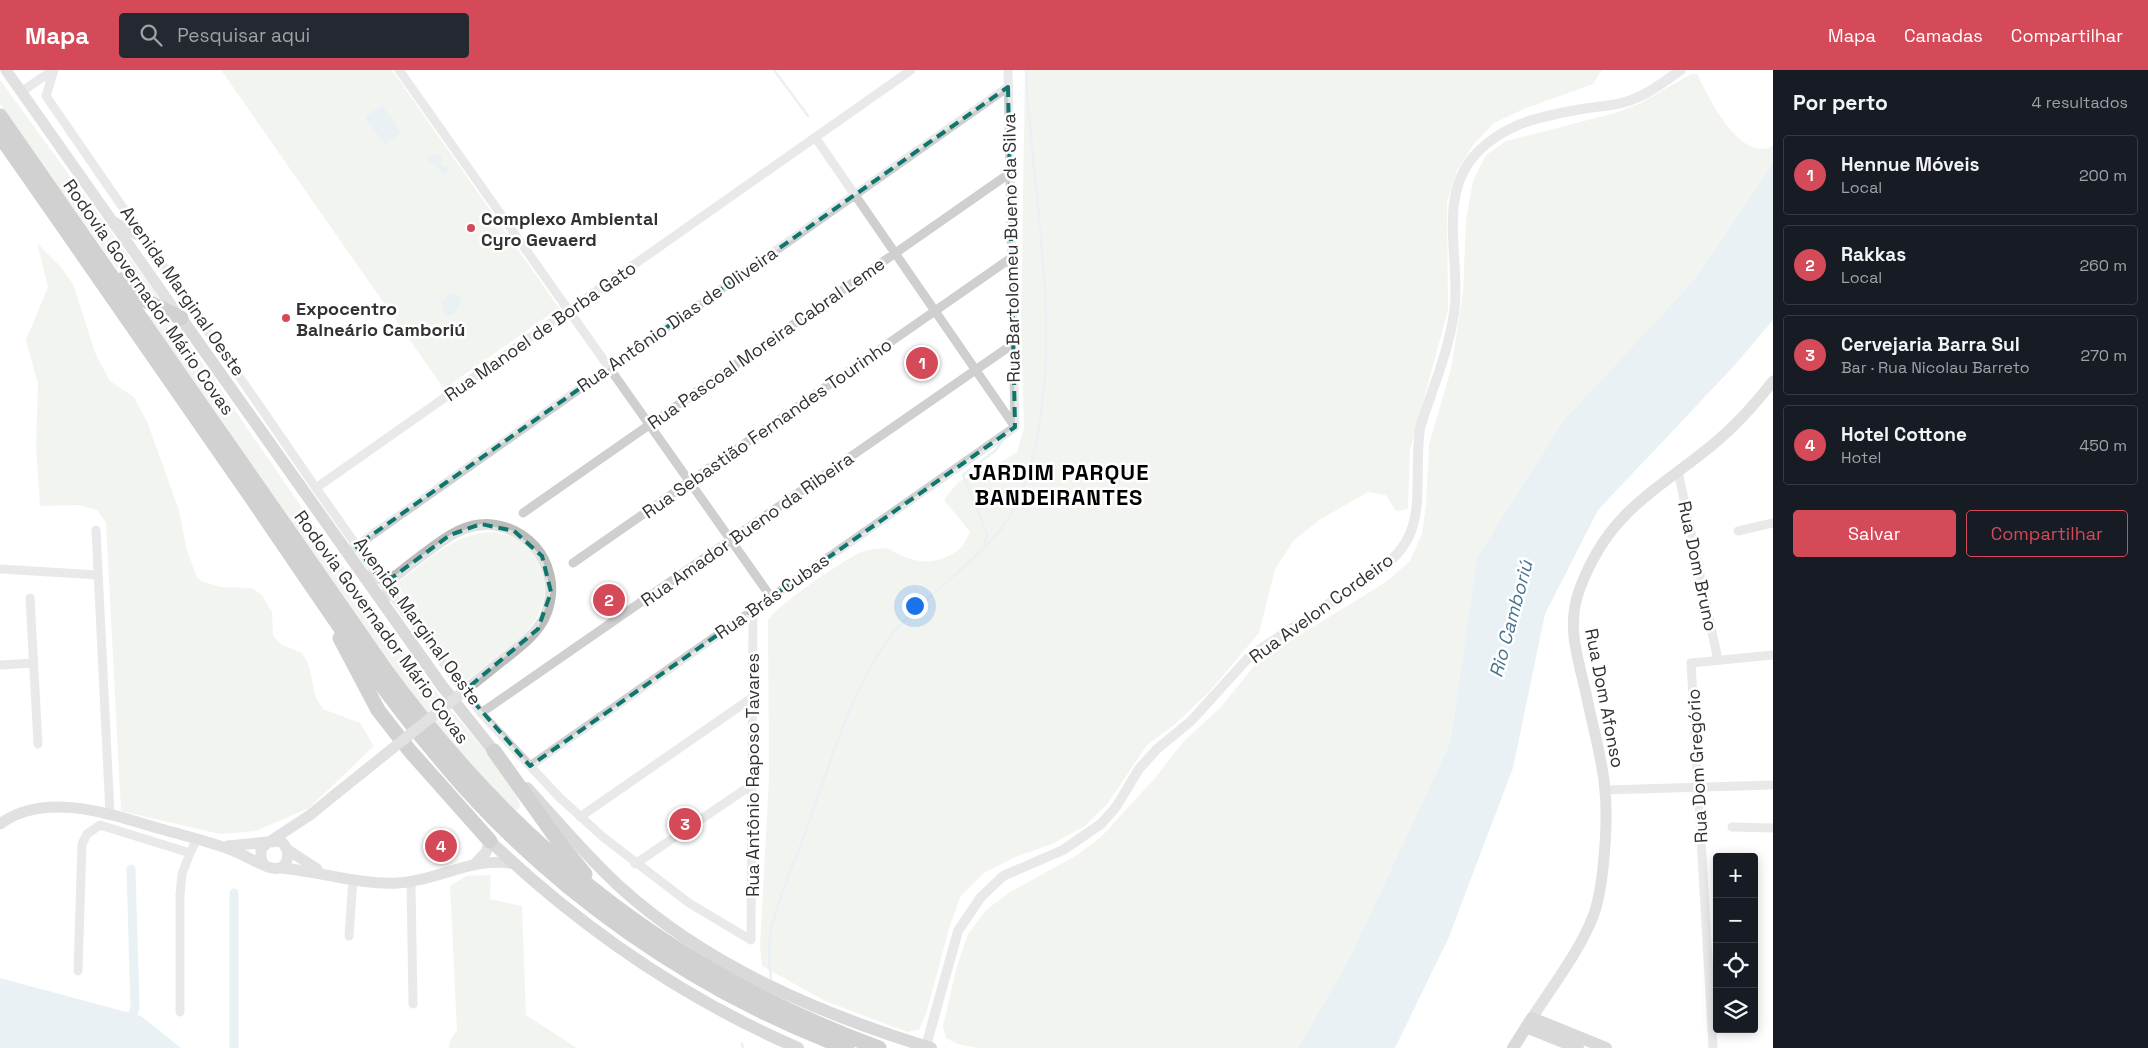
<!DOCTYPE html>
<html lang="pt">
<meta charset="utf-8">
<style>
:root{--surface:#171b24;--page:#242831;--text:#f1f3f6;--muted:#9ea1a6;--line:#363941;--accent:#d44a59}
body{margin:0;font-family:"Space Grotesk",sans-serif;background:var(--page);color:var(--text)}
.controls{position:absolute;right:15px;bottom:15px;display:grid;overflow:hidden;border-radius:5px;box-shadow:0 2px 12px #0003}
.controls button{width:45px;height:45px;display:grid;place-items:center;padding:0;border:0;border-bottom:1px solid var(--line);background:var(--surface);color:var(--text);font:25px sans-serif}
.you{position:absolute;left:914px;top:535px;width:18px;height:18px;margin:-12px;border:4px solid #fff;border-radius:50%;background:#1a73e8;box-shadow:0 0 0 8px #1a73e833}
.badge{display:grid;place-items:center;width:32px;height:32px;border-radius:50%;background:var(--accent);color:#fff;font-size:16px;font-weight:700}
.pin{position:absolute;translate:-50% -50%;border:2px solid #fff;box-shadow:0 1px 5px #0006}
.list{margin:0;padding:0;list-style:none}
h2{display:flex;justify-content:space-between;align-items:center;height:65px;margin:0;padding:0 20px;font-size:21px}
h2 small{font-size:16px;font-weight:400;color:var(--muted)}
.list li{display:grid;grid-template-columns:32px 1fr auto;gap:15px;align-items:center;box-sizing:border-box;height:80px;margin:0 10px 10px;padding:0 10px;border:1px solid var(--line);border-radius:5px}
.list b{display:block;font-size:19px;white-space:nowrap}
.list p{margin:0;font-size:16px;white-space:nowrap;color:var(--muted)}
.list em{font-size:16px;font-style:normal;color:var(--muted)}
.actions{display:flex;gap:10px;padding:15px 20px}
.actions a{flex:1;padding:11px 0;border:1px solid var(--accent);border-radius:5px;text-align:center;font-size:18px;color:var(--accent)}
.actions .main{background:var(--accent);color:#fff}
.icon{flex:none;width:28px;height:28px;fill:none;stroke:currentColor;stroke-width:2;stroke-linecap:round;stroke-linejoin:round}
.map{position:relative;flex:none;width:1773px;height:978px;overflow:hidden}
header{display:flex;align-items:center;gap:30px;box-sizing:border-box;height:70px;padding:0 25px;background:var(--accent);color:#fff}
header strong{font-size:24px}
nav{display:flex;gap:28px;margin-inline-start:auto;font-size:18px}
.search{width:350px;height:45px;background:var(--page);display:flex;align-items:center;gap:12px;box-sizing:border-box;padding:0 18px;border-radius:5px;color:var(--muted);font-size:19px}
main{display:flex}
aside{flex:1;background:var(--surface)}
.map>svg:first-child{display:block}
</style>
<header>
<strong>Mapa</strong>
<div class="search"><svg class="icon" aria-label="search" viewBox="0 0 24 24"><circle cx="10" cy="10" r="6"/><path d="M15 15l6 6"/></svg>Pesquisar aqui</div>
<nav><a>Mapa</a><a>Camadas</a><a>Compartilhar</a></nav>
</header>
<main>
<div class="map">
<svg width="1773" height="978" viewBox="0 0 1773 978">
<rect width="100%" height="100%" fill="#fff"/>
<path fill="#e3e8dc" d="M 221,0 L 392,0 L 559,238 L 444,319 Z
M 1025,0 L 1602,0 L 1593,14 L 1524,39 L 1494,53 L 1473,75 L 1457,101 L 1447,132 L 1448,240 L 1410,380 L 1408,439 L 1396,441 L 1386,425 L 1368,422 L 1321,449 L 1294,470 L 1275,499 L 1259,563 L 1209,622 L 1173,656 L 1147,675 L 1108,733 L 1085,756 L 1052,774 L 1015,787 L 984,803 L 961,826 L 950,855 L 927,941 L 919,960 L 907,962 L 825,931 L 762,896 L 760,875 L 769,707 L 768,551 C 773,538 841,492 857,484 C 865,479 878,479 887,478 C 912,492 931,498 957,481 C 963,478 967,468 970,462 L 944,430 L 958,412 L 994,396 L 1017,382 L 1024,357 L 1021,253 Z
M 1691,4 L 1697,4 C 1709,27 1739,93 1773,76 L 1773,93 L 1694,210 L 1563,351 L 1477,487 L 1450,673 L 1349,889 L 1298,978 L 978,978 L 957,974 L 946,968 L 943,956 L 957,896 L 968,864 L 986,840 L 1010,822 L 1077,785 L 1101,767 L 1155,708 L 1183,672 L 1220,638 L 1259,590 L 1386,512 L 1410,491 L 1422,464 L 1426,434 L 1429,374 L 1451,299 L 1463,222 L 1466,150 L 1473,111 L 1486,85 L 1506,71 L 1615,43 L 1641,33 Z
M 0,10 L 163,233 L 125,209 L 112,192 L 0,34 Z
M 37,173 L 61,197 L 73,214 L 96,285 L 110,311 L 134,327 L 148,354 L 179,440 L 187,480 L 197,508 L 203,512 L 221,517 L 252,518 L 262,525 L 272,542 L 273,566 L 282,575 L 302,583 L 308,593 L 316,628 L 323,639 L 360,653 L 374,676 L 309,738 L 256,761 L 220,764 L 121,741 L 106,453 L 97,440 L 78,435 L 40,436 L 36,375 L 38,314 L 26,270 L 48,217 Z
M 145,243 L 180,261 C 269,388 354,519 451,640 C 466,658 522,719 520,738 L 513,742 L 428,646 L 267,419 L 211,335 L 162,273 Z
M 493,462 C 514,465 532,474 540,495 C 562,551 503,583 465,612 L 396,514 C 425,493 455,461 493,462 Z
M 491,805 L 490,829 L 522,836 L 526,945 L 577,978 L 449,978 L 450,970 L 457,960 L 450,816 L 466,806 Z"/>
<path fill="#cedfe8" d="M 382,35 L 401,63 L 385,75 L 365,47 Z
M 434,84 L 442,87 L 441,97 L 449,97 L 447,103 L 443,104 L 436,94 L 429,92 L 428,88 Z
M 1773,93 L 1773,250 L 1734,296 L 1598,440 L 1545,544 L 1513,698 L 1448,869 L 1395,978 L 1298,978 L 1349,889 L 1450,673 L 1477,487 L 1563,351 L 1694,210 Z
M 451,224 L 456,224 L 461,227 C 458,237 459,245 446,246 L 441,231 Z
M 0,908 L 141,946 L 181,978 L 0,978 Z"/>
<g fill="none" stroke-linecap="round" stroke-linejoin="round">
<path stroke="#cedfe8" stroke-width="2.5" d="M 774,0 L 808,46
M 985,473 L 987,464 L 963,405 L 996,380 L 1004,368
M 771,909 C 769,892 768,876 771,859 C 779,826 794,793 806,761 C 827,701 854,611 894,562 C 932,517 1000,480 1021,424 C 1071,292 1032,137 1026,0
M 742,974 L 743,978"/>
<path stroke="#cedfe8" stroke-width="9" d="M 129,954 L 135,938 L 131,799
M 234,978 L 234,823"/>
<path stroke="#cfcfcf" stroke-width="9" d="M 54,0 L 46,26 L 316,418 L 383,513 L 481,643 L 559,727 L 603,767 L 689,833 L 751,870 L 753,540
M 399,0 L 771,527
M 1008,0 L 1015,357
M 21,22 L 53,0
M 815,67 L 1015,357
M 1678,401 L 1718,590
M 316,418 L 911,0
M 523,443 L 1010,103
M 96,460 L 110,744
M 1738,461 L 1773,453
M 352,479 L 1008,17
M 573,493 L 1011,188
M 0,499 L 98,505
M 30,528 L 38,674
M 0,595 L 33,593
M 481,643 L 1013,274
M 530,696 L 1015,357
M 1605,720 L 1773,715
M 580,747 L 753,627
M 1732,757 L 1773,758
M 635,794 L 753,714
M 411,812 L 413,934
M 349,866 L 353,809
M 78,901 L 82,774 L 87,764 L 100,755 L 190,783
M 180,942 L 180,825 L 182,804 L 190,783 L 197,769
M 1713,978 L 1691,593 L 1773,585"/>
<path stroke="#cfcfcf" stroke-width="10" d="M 926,976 L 958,861 L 981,827 L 1003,806 L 1063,780 L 1101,754 L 1116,737 L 1139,699 L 1157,679 L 1191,651 L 1250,586 L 1379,501 C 1392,490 1405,478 1411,461 C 1422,434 1415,389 1420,359 C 1423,346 1429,332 1433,319 C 1443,292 1452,264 1455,235 C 1459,188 1440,132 1470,91 C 1499,53 1545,45 1588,38 C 1604,36 1621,35 1636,28 C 1652,22 1667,9 1681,0"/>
<path stroke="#bcbcbc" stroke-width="11" d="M 6,0 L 179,246
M 114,152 L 145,169
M 363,505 C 373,507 384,511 393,507 C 400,504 406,497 412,493 C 438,474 464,448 499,456 C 513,459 526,467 535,477 C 548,492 554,514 549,534 C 544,559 523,574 504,589
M 383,534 L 393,507
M 0,754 C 46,720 113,745 161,759 C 186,766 211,772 234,781 C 245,785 263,797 272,798 C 289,802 293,779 280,771 L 268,772 L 261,779 L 261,789 L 263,793
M 272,770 L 310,745 L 337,723
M 228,776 L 268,772
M 288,780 L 317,799
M 474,795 L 486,782 L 490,771
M 280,798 C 319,801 359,815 398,813 C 438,811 475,785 515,794
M 1532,948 C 1553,915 1580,881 1594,844 C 1604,815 1608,752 1605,721 C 1603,690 1593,659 1587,628 C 1579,590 1565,557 1580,518 C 1610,439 1656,422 1716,372 C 1737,354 1756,333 1773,311"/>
<path stroke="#aaa" stroke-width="12" d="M 181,248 L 442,616 L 500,689
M 527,718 C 558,752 587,787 620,817 C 707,896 820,944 931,978
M 490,771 C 581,858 683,928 798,978
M 1526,957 L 1578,978
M 1513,978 L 1532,948 L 1606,978"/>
<path stroke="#999" stroke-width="15" d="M 0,46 L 385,599 C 514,777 672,902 879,978
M 0,66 C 84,186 167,306 251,427 C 313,517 373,611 445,695 C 550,820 694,921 847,978
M 121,210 L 148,232 L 181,248
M 340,568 L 378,640 L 410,681 L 490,771
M 494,681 L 561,775 L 585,804"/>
<path stroke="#bcbcbc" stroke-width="11" d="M 337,723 L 504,589"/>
</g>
<path d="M0 0H1773V978H0ZM 1008,17 L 1015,357 L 530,696 L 464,621 L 538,559 L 551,522 L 542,486 L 514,461 L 481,454 L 450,465 L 393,507 L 380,509 L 356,476 Z" fill="#fff" fill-opacity=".55" fill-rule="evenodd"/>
<path fill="none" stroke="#0f766e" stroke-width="4" stroke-dasharray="10 6" stroke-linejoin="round" d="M 1008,17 L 1015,357 L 530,696 L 464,621 L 538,559 L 551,522 L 542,486 L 514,461 L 481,454 L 450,465 L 393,507 L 380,509 L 356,476 Z"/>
<g fill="#d44a59" stroke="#fff" stroke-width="2">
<circle cx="471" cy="158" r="5"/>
<circle cx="286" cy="248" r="5"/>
</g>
<g text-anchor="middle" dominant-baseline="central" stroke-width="5" stroke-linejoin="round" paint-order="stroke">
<g font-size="18" font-weight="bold" fill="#323232" stroke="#fff" text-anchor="start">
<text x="481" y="148">Complexo Ambiental<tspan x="481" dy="21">Cyro Gevaerd</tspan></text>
<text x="296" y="238">Expocentro<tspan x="296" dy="21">Balneário Camboriú</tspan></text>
</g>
<g font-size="18" fill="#323232" stroke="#fff">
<text transform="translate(1011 178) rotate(-91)">Rua Bartolomeu Bueno da Silva</text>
<text transform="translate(183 221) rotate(55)">Avenida Marginal Oeste</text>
<text transform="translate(149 227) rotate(55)">Rodovia Governador Mário Covas</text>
<text transform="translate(677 249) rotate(-35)">Rua Antônio Dias de Oliveira</text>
<text transform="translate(540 261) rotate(-35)">Rua Manoel de Borba Gato</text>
<text transform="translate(766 273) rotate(-35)">Rua Pascoal Moreira Cabral Leme</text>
<text transform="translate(767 358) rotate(-35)">Rua Sebastião Fernandes Tourinho</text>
<text transform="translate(747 459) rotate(-35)">Rua Amador Bueno da Ribeira</text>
<text transform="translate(1698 496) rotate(78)">Rua Dom Bruno</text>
<text transform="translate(772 526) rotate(-35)">Rua Brás Cubas</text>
<text transform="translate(1321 538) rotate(-36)">Rua Avelon Cordeiro</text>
<text transform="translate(418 551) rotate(54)">Avenida Marginal Oeste</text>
<text transform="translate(382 557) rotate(54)">Rodovia Governador Mário Covas</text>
<text transform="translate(1605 628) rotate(79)">Rua Dom Afonso</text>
<text transform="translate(1697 696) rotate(-93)">Rua Dom Gregório</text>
<text transform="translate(752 705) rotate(-90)">Rua Antônio Raposo Tavares</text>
</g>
<g font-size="19" font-style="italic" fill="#48758d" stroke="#fff">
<text transform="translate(1511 549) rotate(-75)">Rio Camboriú</text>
</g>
<g font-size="22" font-weight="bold" letter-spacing="1" fill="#000" stroke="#fff">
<text x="1059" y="402">JARDIM PARQUE<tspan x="1059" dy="25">BANDEIRANTES</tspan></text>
</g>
</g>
</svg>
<div class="controls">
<button>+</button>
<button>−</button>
<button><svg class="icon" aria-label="locate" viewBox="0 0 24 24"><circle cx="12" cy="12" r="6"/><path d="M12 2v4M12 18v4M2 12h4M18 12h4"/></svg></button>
<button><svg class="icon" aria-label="layers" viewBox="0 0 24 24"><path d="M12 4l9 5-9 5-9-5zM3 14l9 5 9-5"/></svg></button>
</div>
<div class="you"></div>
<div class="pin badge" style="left:922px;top:293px">1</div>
<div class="pin badge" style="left:609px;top:530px">2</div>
<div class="pin badge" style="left:685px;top:754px">3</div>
<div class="pin badge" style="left:441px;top:776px">4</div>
</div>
<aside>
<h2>Por perto<small>4 resultados</small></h2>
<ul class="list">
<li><span class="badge">1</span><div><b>Hennue Móveis</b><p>Local</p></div><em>200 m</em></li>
<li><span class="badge">2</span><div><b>Rakkas</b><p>Local</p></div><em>260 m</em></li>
<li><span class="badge">3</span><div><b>Cervejaria Barra Sul</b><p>Bar · Rua Nicolau Barreto</p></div><em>270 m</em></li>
<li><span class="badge">4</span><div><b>Hotel Cottone</b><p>Hotel</p></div><em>450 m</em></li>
</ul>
<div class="actions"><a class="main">Salvar</a><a>Compartilhar</a></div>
</aside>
</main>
